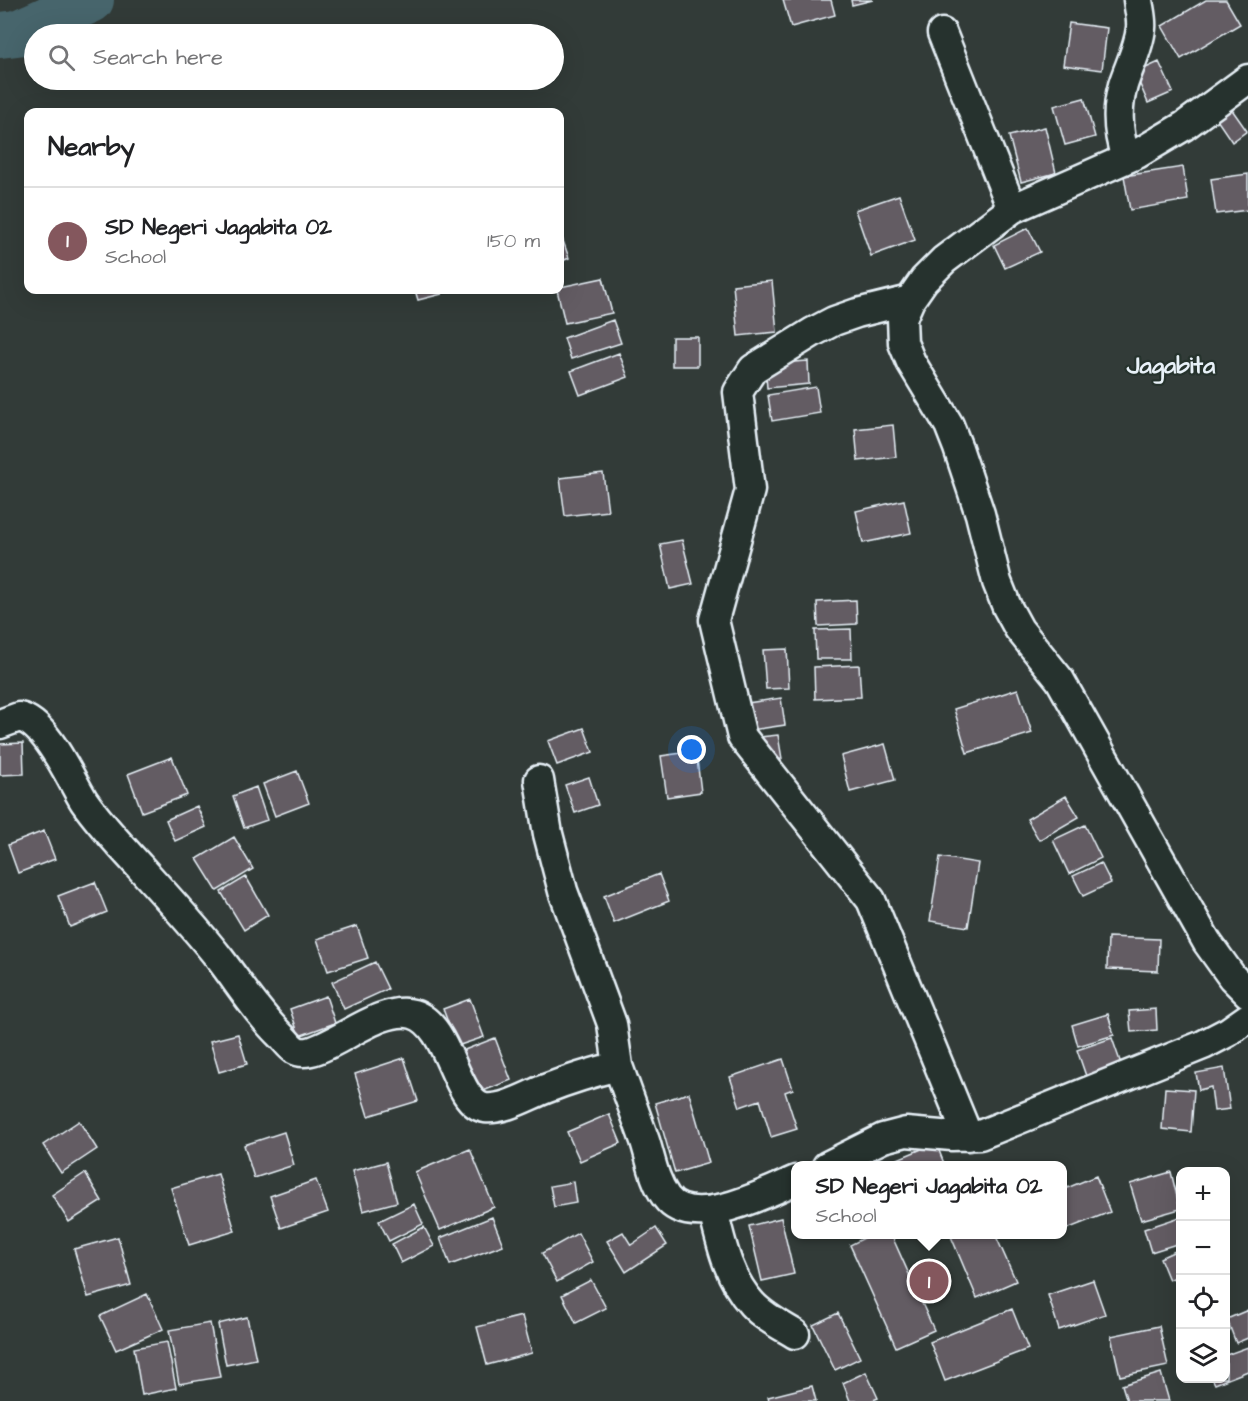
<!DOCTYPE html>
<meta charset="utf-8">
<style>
:root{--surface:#fff;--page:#f2f2f2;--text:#202124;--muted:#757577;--line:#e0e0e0;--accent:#84575d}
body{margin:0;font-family:"Architects Daughter",sans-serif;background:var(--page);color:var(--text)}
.controls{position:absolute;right:18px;bottom:18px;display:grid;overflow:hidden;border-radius:12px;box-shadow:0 6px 24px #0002}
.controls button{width:54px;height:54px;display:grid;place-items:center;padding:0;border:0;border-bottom:2px solid var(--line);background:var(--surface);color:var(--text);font:30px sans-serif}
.you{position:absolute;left:692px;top:750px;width:21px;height:21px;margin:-15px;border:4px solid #fff;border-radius:50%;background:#1a73e8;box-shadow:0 0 0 9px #1a73e833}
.badge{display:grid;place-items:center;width:39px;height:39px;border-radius:50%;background:var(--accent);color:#fff;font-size:20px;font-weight:700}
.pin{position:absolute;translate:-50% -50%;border:3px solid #fff;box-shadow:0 2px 6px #0006}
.popup{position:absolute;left:791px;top:1161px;width:276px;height:78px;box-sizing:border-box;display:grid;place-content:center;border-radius:12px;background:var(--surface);filter:drop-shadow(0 2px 4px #0005);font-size:20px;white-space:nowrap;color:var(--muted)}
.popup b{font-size:22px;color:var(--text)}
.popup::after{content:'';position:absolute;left:50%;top:100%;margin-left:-12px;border:12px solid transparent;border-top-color:var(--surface)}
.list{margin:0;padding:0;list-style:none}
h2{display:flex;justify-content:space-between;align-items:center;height:78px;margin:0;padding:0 24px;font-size:26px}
h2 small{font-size:20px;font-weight:400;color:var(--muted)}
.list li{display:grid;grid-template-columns:39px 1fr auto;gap:18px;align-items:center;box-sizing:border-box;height:108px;padding:0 24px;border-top:2px solid var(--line)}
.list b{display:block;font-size:22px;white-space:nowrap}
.list p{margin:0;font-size:20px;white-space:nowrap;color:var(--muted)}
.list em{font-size:20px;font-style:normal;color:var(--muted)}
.icon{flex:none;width:33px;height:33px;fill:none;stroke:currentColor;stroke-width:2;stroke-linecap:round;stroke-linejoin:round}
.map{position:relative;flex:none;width:1248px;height:1401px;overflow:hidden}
.search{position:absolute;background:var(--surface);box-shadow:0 6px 24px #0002;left:24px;top:24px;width:540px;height:66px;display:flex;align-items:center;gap:15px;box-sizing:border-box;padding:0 21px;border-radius:33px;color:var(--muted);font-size:22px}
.panel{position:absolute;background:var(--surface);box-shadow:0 6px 24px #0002;left:24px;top:108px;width:540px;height:186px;border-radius:12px}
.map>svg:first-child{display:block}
</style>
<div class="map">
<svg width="1248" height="1401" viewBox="0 0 1248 1401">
<rect width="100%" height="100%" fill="#323b38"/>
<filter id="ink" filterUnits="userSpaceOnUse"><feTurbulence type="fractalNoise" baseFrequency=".0167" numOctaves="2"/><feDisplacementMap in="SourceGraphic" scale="12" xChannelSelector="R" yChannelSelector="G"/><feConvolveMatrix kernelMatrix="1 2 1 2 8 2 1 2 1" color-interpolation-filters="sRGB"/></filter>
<g filter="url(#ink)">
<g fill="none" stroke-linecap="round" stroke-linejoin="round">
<path stroke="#46656c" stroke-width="46" d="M 0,35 L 17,33 L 91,0"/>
</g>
<path fill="#645c64" stroke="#e8f1f8" stroke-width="1.5" d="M 783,0 L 831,0 L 835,15 L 791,27 Z
M 851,0 L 873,0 L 852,5 Z
M 1206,0 L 1226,0 L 1240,24 L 1181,59 L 1162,26 Z
M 1069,23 L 1107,28 L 1102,70 L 1063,65 Z
M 1159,62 L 1173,92 L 1148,103 L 1135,73 Z
M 1084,98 L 1095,137 L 1065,145 L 1054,106 Z
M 1228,104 L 1247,131 L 1232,142 L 1213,114 Z
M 1045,127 L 1056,173 L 1021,182 L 1009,136 Z
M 1183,167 L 1188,200 L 1130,210 L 1124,176 Z
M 1248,174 L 1248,210 L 1216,214 L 1211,179 Z
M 899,195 L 915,240 L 871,256 L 855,210 Z
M 1028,228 L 1040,252 L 1005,268 L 994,245 Z
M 560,232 L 569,258 L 560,262 Z
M 603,278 L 612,313 L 565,323 L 557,290 L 560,290 L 560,287 Z
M 772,281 L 777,332 L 738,336 L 733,285 Z
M 415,290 L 441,290 L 442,294 L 418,300 Z
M 613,320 L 621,343 L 571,359 L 564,338 Z
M 672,337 L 698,337 L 698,366 L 672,366 Z
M 619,353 L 628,377 L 580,395 L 571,371 Z
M 808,361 L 809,384 L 767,388 L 765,364 Z
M 816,387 L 820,413 L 772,421 L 768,395 Z
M 893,425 L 896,457 L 858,461 L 855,429 Z
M 603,473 L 608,511 L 565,516 L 560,478 Z
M 904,500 L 911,533 L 863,543 L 856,511 Z
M 682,540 L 693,584 L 670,589 L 660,544 Z
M 856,600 L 857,624 L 818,626 L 817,602 Z
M 851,629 L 852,659 L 816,659 L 815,630 Z
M 787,649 L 789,688 L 766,689 L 763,650 Z
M 859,665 L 861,697 L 815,699 L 814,667 Z
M 1018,689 L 1032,733 L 967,753 L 954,709 Z
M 781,698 L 785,725 L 745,731 L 741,704 Z
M 584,728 L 593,752 L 557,765 L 548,741 Z
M 778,735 L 782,759 L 764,762 L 760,737 Z
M 23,743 L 24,774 L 0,775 L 0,744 Z
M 885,744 L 895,780 L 850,792 L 841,756 Z
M 696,751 L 701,792 L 667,797 L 661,756 Z
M 172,757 L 187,795 L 142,812 L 128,774 Z
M 297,771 L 309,803 L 275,816 L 263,784 Z
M 589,777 L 598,805 L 575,813 L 565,785 Z
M 256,787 L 267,820 L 244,828 L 233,796 Z
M 1066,796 L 1079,817 L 1039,840 L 1027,819 Z
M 197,806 L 206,827 L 175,841 L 166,820 Z
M 1085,825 L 1101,858 L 1069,874 L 1053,840 Z
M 44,831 L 55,859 L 18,873 L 8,845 Z
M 234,837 L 253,869 L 217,891 L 197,859 Z
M 940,857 L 978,863 L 968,927 L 930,921 Z
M 1101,863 L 1111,883 L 1083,896 L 1073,876 Z
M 659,874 L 669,901 L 614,923 L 604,896 Z
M 246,877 L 268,915 L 244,930 L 221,892 Z
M 95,882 L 107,912 L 70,927 L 58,896 Z
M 357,926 L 368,958 L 328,971 L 317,939 Z
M 1108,937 L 1159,939 L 1158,971 L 1107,969 Z
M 375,962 L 388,989 L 344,1009 L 332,982 Z
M 326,996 L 335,1023 L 299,1036 L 290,1009 Z
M 470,999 L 484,1037 L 457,1046 L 443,1009 Z
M 1156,1009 L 1157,1030 L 1131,1032 L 1129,1011 Z
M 1108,1014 L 1114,1035 L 1078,1046 L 1072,1025 Z
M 238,1034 L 247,1064 L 219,1072 L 210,1041 Z
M 495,1038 L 511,1080 L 478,1093 L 462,1051 Z
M 1112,1038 L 1121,1064 L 1086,1076 L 1077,1050 Z
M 404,1058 L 418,1101 L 368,1116 L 355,1074 Z
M 783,1059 L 793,1089 L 785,1092 L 797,1129 L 771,1137 L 760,1100 L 740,1107 L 730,1077 Z
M 1224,1068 L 1230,1109 L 1214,1111 L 1211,1087 L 1199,1090 L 1196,1073 Z
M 1165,1088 L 1194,1090 L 1191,1132 L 1162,1129 Z
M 689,1093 L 709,1163 L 675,1173 L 655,1103 Z
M 609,1114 L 621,1143 L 580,1161 L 567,1132 Z
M 79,1121 L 97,1149 L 61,1173 L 43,1145 Z
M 284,1132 L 294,1165 L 254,1178 L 244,1145 Z
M 936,1143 L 945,1166 L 881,1166 Z
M 470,1149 L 494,1207 L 440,1230 L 415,1172 Z
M 386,1162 L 397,1202 L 363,1211 L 352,1171 Z
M 1171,1172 L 1180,1209 L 1141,1220 L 1130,1184 Z
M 85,1173 L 102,1201 L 69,1222 L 52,1195 Z
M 218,1174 L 235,1231 L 189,1245 L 171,1188 Z
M 1096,1176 L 1110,1212 L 1062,1231 L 1062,1190 Z
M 316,1180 L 328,1212 L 281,1228 L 270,1196 Z
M 573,1182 L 576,1203 L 554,1207 L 550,1186 Z
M 414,1204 L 423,1224 L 389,1241 L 379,1221 Z
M 492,1217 L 503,1245 L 450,1265 L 440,1238 Z
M 1180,1217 L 1180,1243 L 1151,1252 L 1144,1229 Z
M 781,1218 L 794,1274 L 762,1281 L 749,1226 Z
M 424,1227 L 434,1246 L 401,1263 L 392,1244 Z
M 656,1228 L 667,1245 L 626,1272 L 607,1241 L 623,1232 L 631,1245 Z
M 578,1233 L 593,1262 L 557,1282 L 542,1253 Z
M 872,1234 L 891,1234 L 934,1330 L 896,1347 L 850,1245 Z
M 950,1234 L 995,1234 L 1016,1281 L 977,1298 Z
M 118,1237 L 131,1285 L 88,1297 L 74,1249 Z
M 1180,1249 L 1180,1275 L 1169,1280 L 1160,1258 Z
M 591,1280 L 606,1308 L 576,1323 L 562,1295 Z
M 1093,1280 L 1105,1314 L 1059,1330 L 1048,1295 Z
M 147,1294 L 163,1329 L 116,1350 L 100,1316 Z
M 1012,1309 L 1028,1349 L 945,1381 L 930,1342 Z
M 1248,1310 L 1248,1338 L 1236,1343 L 1227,1319 Z
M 838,1313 L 860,1358 L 835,1370 L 813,1325 Z
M 522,1316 L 532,1353 L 487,1365 L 477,1327 Z
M 247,1317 L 256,1359 L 226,1365 L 218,1324 Z
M 210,1323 L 220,1377 L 179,1384 L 169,1330 Z
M 1159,1326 L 1168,1366 L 1120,1376 L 1111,1336 Z
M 167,1342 L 176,1388 L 142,1395 L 134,1348 Z
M 1248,1347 L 1248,1371 L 1215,1384 L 1212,1378 L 1226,1378 L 1226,1355 Z
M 866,1372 L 878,1398 L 871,1401 L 850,1401 L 843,1383 Z
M 1161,1373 L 1169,1401 L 1127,1401 L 1122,1385 Z
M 812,1386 L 816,1401 L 769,1401 L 768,1397 Z"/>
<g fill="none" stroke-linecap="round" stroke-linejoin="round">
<g stroke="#e8f1f8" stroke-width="33">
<path id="minor" d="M 942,33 L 1012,209
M 1248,79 L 1184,126 L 1137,154 L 1012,209 L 944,260 L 924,280 L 910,300 L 902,318 L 903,343 L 911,362 L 949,425 L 958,448 L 980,514 L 997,582 L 1007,607 L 1019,629 L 1060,680 L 1207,942 L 1232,977 L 1248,993
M 1126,158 C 1118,135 1116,110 1123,85 C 1129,66 1139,48 1141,28 C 1142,19 1139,9 1138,0
M 910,300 L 857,313 L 834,321 L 813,332 L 753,369 L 738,392 L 750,490 L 714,620 L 742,737 L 871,900 L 968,1136
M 0,724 L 19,717 C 46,722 70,778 84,801 C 100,824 121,846 140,867 C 167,897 195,927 220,959 C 240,985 258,1014 282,1037 C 286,1041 290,1047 295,1050 C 319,1064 376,1003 413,1014 C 451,1025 454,1103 485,1108 C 504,1110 527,1096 545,1089 C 568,1080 594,1072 618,1066 C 627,1091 636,1116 645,1141 C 651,1160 654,1180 666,1197 C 691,1232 766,1193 796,1180
M 539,780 L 548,834 L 563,891 L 612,1024 L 618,1066
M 827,1166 L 883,1138 L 906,1132 L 952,1136 L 980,1135 L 1203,1045 L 1228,1032 L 1248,1018
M 713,1210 C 721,1243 728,1278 752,1304 C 764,1317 780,1325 795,1334"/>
</g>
<use href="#minor" stroke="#26332d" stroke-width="28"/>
</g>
</g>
<g text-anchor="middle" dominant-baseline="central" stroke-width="4.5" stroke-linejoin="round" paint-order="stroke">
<g font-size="24" font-weight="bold" fill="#e8f1f8" stroke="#26332d">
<text x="1171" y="366">Jagabita</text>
</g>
</g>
</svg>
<div class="controls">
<button>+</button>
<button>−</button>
<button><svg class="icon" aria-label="locate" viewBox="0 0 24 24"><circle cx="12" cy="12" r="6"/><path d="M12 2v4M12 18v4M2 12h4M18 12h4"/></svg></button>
<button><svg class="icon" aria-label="layers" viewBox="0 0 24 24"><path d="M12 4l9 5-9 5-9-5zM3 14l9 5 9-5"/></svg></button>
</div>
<div class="you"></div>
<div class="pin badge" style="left:929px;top:1281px">1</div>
<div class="popup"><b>SD Negeri Jagabita 02</b>School</div>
<div class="search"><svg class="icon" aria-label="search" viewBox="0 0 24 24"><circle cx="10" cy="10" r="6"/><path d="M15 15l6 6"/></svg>Search here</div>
<section class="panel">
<h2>Nearby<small></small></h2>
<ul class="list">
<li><span class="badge">1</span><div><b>SD Negeri Jagabita 02</b><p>School</p></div><em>150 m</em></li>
</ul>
</section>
</div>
